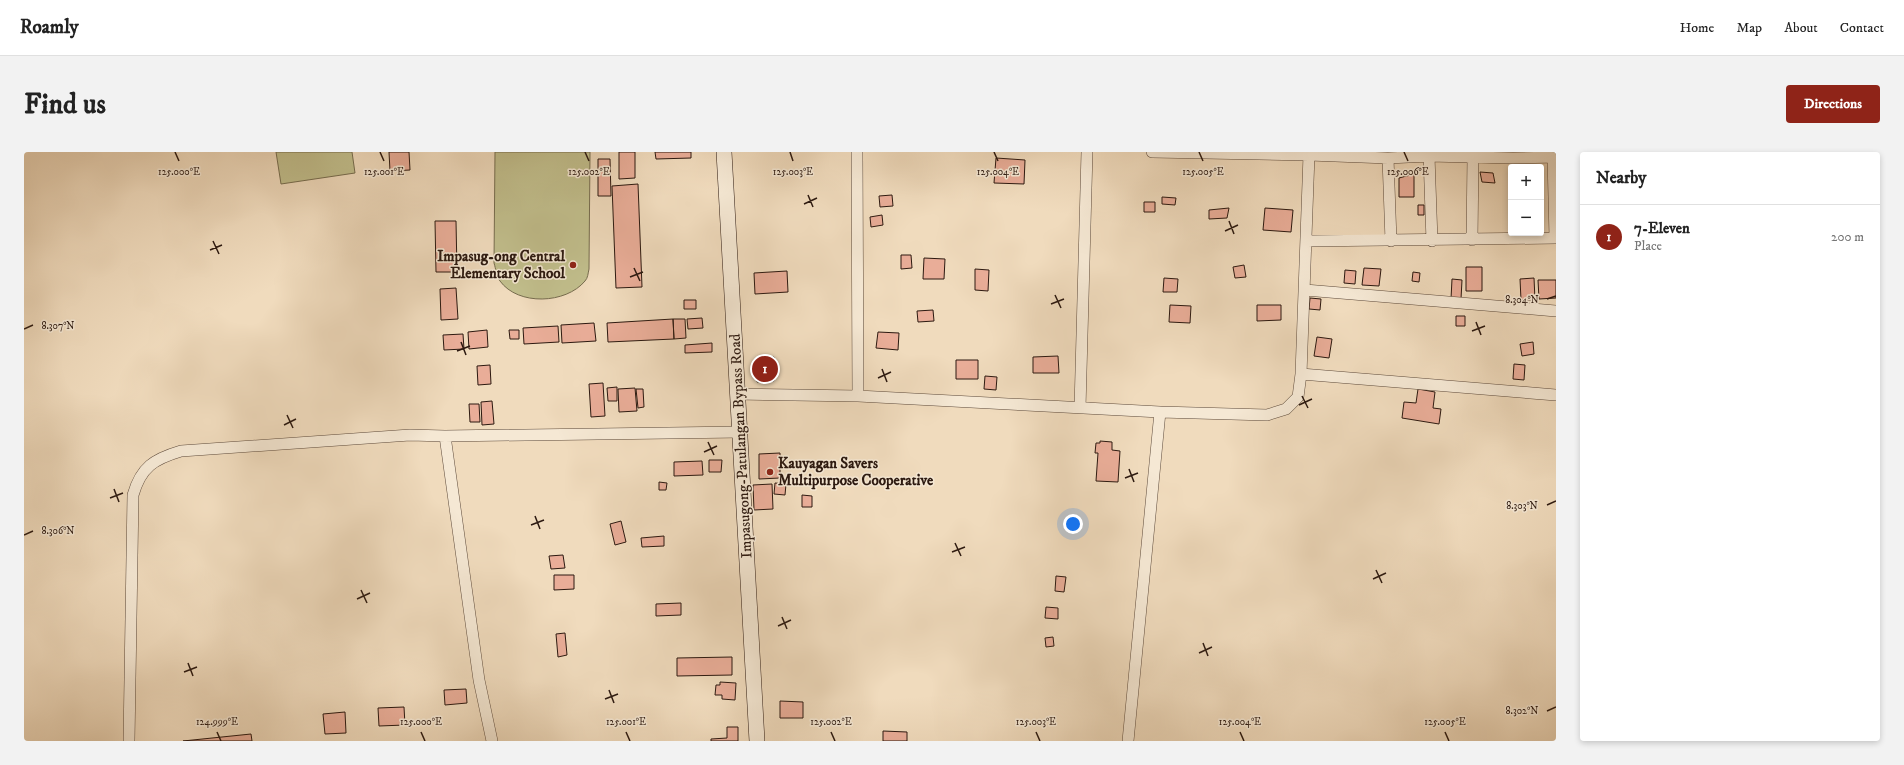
<!DOCTYPE html>
<meta charset="utf-8">
<style>
:root{--surface:#fff;--page:#f2f2f2;--text:#222;--muted:#767676;--line:#e0e0e0;--accent:#8f2418}
body{margin:0;font-family:"IM FELL DW Pica",serif;background:var(--page);color:var(--text)}
.controls{position:absolute;right:12px;top:12px;display:grid;overflow:hidden;border-radius:4px;box-shadow:0 2px 6px #0003}
.controls button{width:36px;height:36px;display:grid;place-items:center;padding:0;border:0;border-bottom:1px solid var(--line);background:var(--surface);color:var(--text);font:20px sans-serif}
.you{position:absolute;left:1049px;top:372px;width:14px;height:14px;margin:-10px;border:3px solid #fff;border-radius:50%;background:#1a73e8;box-shadow:0 0 0 6px #1a73e833}
.badge{display:grid;place-items:center;width:26px;height:26px;border-radius:50%;background:var(--accent);color:#fff;font-size:13px;font-weight:700}
.pin{position:absolute;translate:-50% -50%;border:2px solid #fff;box-shadow:0 1px 4px #0006}
.list{margin:0;padding:0;list-style:none}
h2{display:flex;justify-content:space-between;align-items:center;height:52px;margin:0;padding:0 16px;font-size:17px}
h2 small{font-size:13px;font-weight:400;color:var(--muted)}
.list li{display:grid;grid-template-columns:26px 1fr auto;gap:12px;align-items:center;box-sizing:border-box;height:64px;padding:0 16px;border-top:1px solid var(--line)}
.list b{display:block;font-size:15px;white-space:nowrap}
.list p{margin:0;font-size:13px;white-space:nowrap;color:var(--muted)}
.list em{font-size:13px;font-style:normal;color:var(--muted)}
.map{position:relative;flex:none;width:1532px;height:589px;overflow:hidden;border-radius:4px}
header{display:flex;align-items:center;gap:24px;box-sizing:border-box;height:56px;padding:0 20px;background:var(--surface);border-bottom:1px solid var(--line)}
header strong{font-size:19px}
nav{display:flex;gap:22px;margin-inline-start:auto;font-size:14px}
.intro{display:flex;align-items:center;justify-content:space-between;box-sizing:border-box;height:96px;padding:0 24px}
h1{margin:0;font-size:28px}
.button{padding:10px 18px;border-radius:4px;background:var(--accent);color:#fff;font-size:14px;font-weight:700}
main{display:flex;gap:24px;padding:0 24px}
aside{flex:1;background:var(--surface);border-radius:4px;box-shadow:0 2px 6px #0003}
.map>svg:first-child{display:block}
</style>
<header>
<strong>Roamly</strong>
<nav><a>Home</a><a>Map</a><a>About</a><a>Contact</a></nav>
</header>
<div class="intro"><h1>Find us</h1><a class="button">Directions</a></div>
<main>
<div class="map">
<svg width="1532" height="589" viewBox="0 0 1532 589">
<rect width="100%" height="100%" fill="#f0dbbd"/>
<filter id="stains"><feTurbulence type="fractalNoise" baseFrequency=".005" numOctaves="4"/><feColorMatrix values="0 0 0 0 .2 0 0 0 0 .09 0 0 0 0 .02 0 0 0 .5 -.17"/></filter>
<radialGradient id="worn" r=".72"><stop offset=".6" stop-color="#630" stop-opacity="0"/><stop offset="1" stop-color="#630" stop-opacity=".3"/></radialGradient>
<path fill="#c1be8c" stroke="#766c4e" d="M 252,0 L 328,0 L 331,21 L 257,32 Z
M 471,0 L 566,0 L 565,117 C 564,121 564,126 561,129 C 542,152 494,154 476,129 C 472,124 472,117 470,111 Z"/>
<path fill="#e9ad98" stroke="#2c1910" d="M 365,0 L 385,0 L 386,18 L 366,19 Z
M 595,0 L 611,0 L 611,26 L 595,27 Z
M 631,0 L 667,0 L 667,6 L 632,7 Z
M 972,6 L 1001,8 L 1000,32 L 970,31 Z
M 574,7 L 586,7 L 587,44 L 574,44 Z
M 1456,20 L 1469,21 L 1471,31 L 1458,30 Z
M 1390,22 L 1390,45 L 1375,45 L 1375,26 Z
M 614,32 L 618,135 L 592,136 L 588,34 Z
M 868,43 L 869,54 L 856,55 L 855,44 Z
M 1138,45 L 1152,46 L 1151,53 L 1138,52 Z
M 1120,50 L 1131,50 L 1131,60 L 1120,60 Z
M 1394,53 L 1400,53 L 1400,63 L 1394,63 Z
M 1205,56 L 1203,66 L 1185,67 L 1185,58 Z
M 1241,56 L 1269,58 L 1267,80 L 1239,78 Z
M 858,63 L 859,73 L 847,75 L 846,65 Z
M 411,69 L 432,69 L 433,120 L 412,120 Z
M 877,103 L 887,103 L 888,116 L 877,117 Z
M 900,106 L 921,107 L 920,127 L 899,127 Z
M 1220,113 L 1222,125 L 1211,126 L 1209,115 Z
M 1442,115 L 1458,115 L 1458,139 L 1442,139 Z
M 1340,116 L 1357,117 L 1355,134 L 1338,133 Z
M 951,117 L 965,118 L 964,139 L 951,138 Z
M 1321,118 L 1332,119 L 1331,132 L 1320,131 Z
M 763,119 L 764,140 L 731,142 L 730,121 Z
M 1389,120 L 1396,121 L 1395,130 L 1388,129 Z
M 1140,126 L 1154,127 L 1153,140 L 1139,140 Z
M 1510,126 L 1511,148 L 1497,148 L 1496,127 Z
M 1428,127 L 1438,128 L 1437,147 L 1427,147 Z
M 1514,128 L 1532,128 L 1532,146 L 1515,147 Z
M 432,136 L 434,167 L 417,168 L 416,137 Z
M 1286,146 L 1297,147 L 1296,158 L 1285,157 Z
M 660,148 L 672,148 L 672,157 L 660,157 Z
M 1146,153 L 1167,154 L 1166,171 L 1145,170 Z
M 1233,153 L 1257,153 L 1257,168 L 1233,169 Z
M 909,158 L 910,169 L 894,170 L 893,159 Z
M 1432,164 L 1441,164 L 1441,174 L 1432,174 Z
M 678,166 L 679,176 L 664,177 L 663,167 Z
M 649,167 L 650,187 L 584,190 L 583,171 Z
M 649,167 L 661,167 L 662,186 L 650,187 Z
M 570,171 L 572,189 L 538,191 L 537,173 Z
M 534,174 L 535,190 L 500,192 L 499,176 Z
M 463,178 L 464,195 L 445,197 L 444,180 Z
M 485,178 L 495,178 L 495,187 L 486,187 Z
M 854,180 L 875,181 L 874,198 L 852,196 Z
M 439,182 L 440,197 L 420,198 L 419,183 Z
M 1293,185 L 1308,187 L 1305,206 L 1290,204 Z
M 1509,190 L 1510,202 L 1498,204 L 1496,192 Z
M 688,191 L 688,200 L 661,201 L 661,193 Z
M 1034,204 L 1035,221 L 1009,221 L 1009,205 Z
M 750,205 L 750,229 L 733,230 L 732,206 Z
M 932,208 L 954,208 L 954,227 L 932,227 Z
M 1490,212 L 1501,213 L 1500,228 L 1489,227 Z
M 466,213 L 467,232 L 454,233 L 453,214 Z
M 961,224 L 973,225 L 972,238 L 960,237 Z
M 579,231 L 581,264 L 567,265 L 565,232 Z
M 593,235 L 593,249 L 584,249 L 583,236 Z
M 611,236 L 613,259 L 595,260 L 594,237 Z
M 612,237 L 619,237 L 620,255 L 614,256 Z
M 1394,237 L 1411,240 L 1409,256 L 1417,257 L 1415,272 L 1378,266 L 1380,250 L 1392,251 Z
M 468,249 L 470,272 L 458,273 L 457,250 Z
M 445,252 L 455,252 L 456,270 L 446,270 Z
M 1076,289 L 1088,290 L 1088,298 L 1096,299 L 1094,330 L 1072,329 L 1074,301 L 1071,301 L 1072,291 L 1076,291 Z
M 756,301 L 756,326 L 735,327 L 735,302 Z
M 685,308 L 698,308 L 697,320 L 685,320 Z
M 678,309 L 679,323 L 650,324 L 650,310 Z
M 635,330 L 643,331 L 642,338 L 635,338 Z
M 751,331 L 762,332 L 761,343 L 750,342 Z
M 748,332 L 749,357 L 730,358 L 729,333 Z
M 778,343 L 788,344 L 788,355 L 778,355 Z
M 597,369 L 602,390 L 591,393 L 586,372 Z
M 640,384 L 640,394 L 618,395 L 617,386 Z
M 539,403 L 541,416 L 527,417 L 525,404 Z
M 530,423 L 550,423 L 550,437 L 530,438 Z
M 1032,424 L 1042,425 L 1040,440 L 1031,439 Z
M 657,451 L 657,463 L 632,464 L 632,452 Z
M 1022,455 L 1034,456 L 1034,467 L 1021,466 Z
M 541,481 L 543,503 L 534,505 L 532,482 Z
M 1029,485 L 1030,494 L 1022,495 L 1021,486 Z
M 708,505 L 708,523 L 653,524 L 653,506 Z
M 696,530 L 712,531 L 711,548 L 698,547 L 698,543 L 691,543 L 692,533 L 696,533 Z
M 442,537 L 443,551 L 421,553 L 420,538 Z
M 756,549 L 779,550 L 779,566 L 756,566 Z
M 380,555 L 381,573 L 355,574 L 354,556 Z
M 321,560 L 322,581 L 301,582 L 299,562 Z
M 703,575 L 714,575 L 714,589 L 687,589 L 687,587 L 703,586 Z
M 859,579 L 883,580 L 883,589 L 859,589 Z
M 227,582 L 228,589 L 159,589 Z"/>
<g fill="none" stroke-linecap="round" stroke-linejoin="round">
<g stroke="#5d4a3b" stroke-width="12">
<path id="street" d="M 833,0 L 834,244
M 1285,0 L 1285,3 L 1364,6 L 1405,4 L 1489,6 L 1532,5
M 1405,4 L 1408,89
M 1529,5 L 1531,86
M 1364,6 L 1367,89
M 1448,88 L 1449,5
M 1282,89 L 1532,86
M 1281,138 L 1532,159
M 1277,222 L 1532,243
M 714,242 L 834,244 L 1136,260 L 1243,263 L 1262,257 L 1274,245 L 1277,222 L 1285,3 L 1128,0
M 1056,256 L 1063,0
M 105,589 L 109,343 C 117,315 130,307 157,299 L 386,283 L 421,284
M 468,589 L 455,528 L 421,284 L 716,280
M 1104,589 L 1136,260"/>
</g>
<g stroke="#2c1910" stroke-width="16">
<path id="secondary" d="M 700,0 L 733,589"/>
</g>
<use href="#street" stroke="#f5e8d4" stroke-width="11"/>
<use href="#secondary" stroke="#f5e8d4" stroke-width="15"/>
</g>
<path fill="none" stroke="#2c1910" stroke-width="1.5" d="M 151,0 L 155,9M 356,0 L 360,9M 561,0 L 565,9M 766,0 L 769,9M 970,0 L 974,9M 1175,0 L 1179,9M 1380,0 L 1384,9M 784,43 L 789,55M 780,52 L 793,46M 1205,69 L 1210,82M 1201,79 L 1214,73M 189,89 L 195,102M 186,98 L 198,93M 610,116 L 616,129M 606,125 L 619,120M 1031,143 L 1037,156M 1523,147 L 1532,144M 1027,152 L 1040,147M 1452,170 L 1457,183M 0,177 L 9,173M 1448,179 L 1461,174M 437,190 L 442,203M 433,199 L 446,194M 858,217 L 863,230M 854,226 L 867,220M 1278,244 L 1284,256M 1275,253 L 1288,247M 263,263 L 269,276M 260,273 L 272,267M 684,290 L 690,303M 680,300 L 693,294M 1105,317 L 1110,330M 1101,326 L 1114,321M 90,337 L 95,350M 86,346 L 99,341M 1523,353 L 1532,349M 511,364 L 516,377M 507,373 L 520,368M 0,383 L 9,379M 931,391 L 937,404M 928,400 L 941,395M 1352,418 L 1358,431M 1349,427 L 1362,421M 337,438 L 343,451M 333,447 L 346,441M 758,465 L 763,477M 754,474 L 767,468M 1179,491 L 1184,504M 1175,501 L 1188,495M 164,511 L 169,524M 160,520 L 173,515M 585,538 L 590,551M 581,547 L 594,542M 1523,559 L 1532,555M 193,580 L 197,589M 397,580 L 401,589M 602,580 L 606,589M 807,580 L 811,589M 1012,580 L 1016,589M 1216,580 L 1220,589M 1421,580 L 1425,589"/>
<g fill="#8f2418" stroke="#f5e8d4" stroke-width="1.5">
<circle cx="549" cy="113" r="4"/>
<circle cx="746" cy="320" r="4"/>
</g>
<g text-anchor="middle" dominant-baseline="central" stroke-width="3" stroke-linejoin="round" paint-order="stroke">
<g font-size="15" font-weight="bold" fill="#2c1910" stroke="#f5e8d4" text-anchor="end">
<text x="541" y="104">Impasug-ong Central<tspan x="541" dy="17">Elementary School</tspan></text>
<text x="754" y="311" text-anchor="start">Kauyagan Savers<tspan x="754" dy="17">Multipurpose Cooperative</tspan></text>
</g>
<g font-size="15" fill="#2c1910" stroke="#f5e8d4">
<text transform="translate(717 294) rotate(-93)">Impasugong-Patulangan Bypass Road</text>
</g>
</g>
<g font-size="10" text-anchor="middle" fill="#2c1910" stroke="#f5e8d4" stroke-width="3" stroke-linejoin="round" paint-order="stroke">
<text x="155" y="23">125.000°E</text>
<text x="360" y="23">125.001°E</text>
<text x="565" y="23">125.002°E</text>
<text x="769" y="23">125.003°E</text>
<text x="974" y="23">125.004°E</text>
<text x="1179" y="23">125.005°E</text>
<text x="1384" y="23">125.006°E</text>
<text x="1498" y="151">8.304°N</text>
<text x="34" y="177">8.307°N</text>
<text x="1498" y="357">8.303°N</text>
<text x="34" y="382">8.306°N</text>
<text x="1498" y="562">8.302°N</text>
<text x="193" y="573">124.999°E</text>
<text x="397" y="573">125.000°E</text>
<text x="602" y="573">125.001°E</text>
<text x="807" y="573">125.002°E</text>
<text x="1012" y="573">125.003°E</text>
<text x="1216" y="573">125.004°E</text>
<text x="1421" y="573">125.005°E</text>
</g>
<rect width="100%" height="100%" filter="url(#stains)"/>
<rect width="100%" height="100%" fill="url(#worn)"/>
</svg>
<div class="controls">
<button>+</button>
<button>−</button>
</div>
<div class="you"></div>
<div class="pin badge" style="left:741px;top:217px">1</div>
</div>
<aside>
<h2>Nearby<small></small></h2>
<ul class="list">
<li><span class="badge">1</span><div><b>7-Eleven</b><p>Place</p></div><em>200 m</em></li>
</ul>
</aside>
</main>
